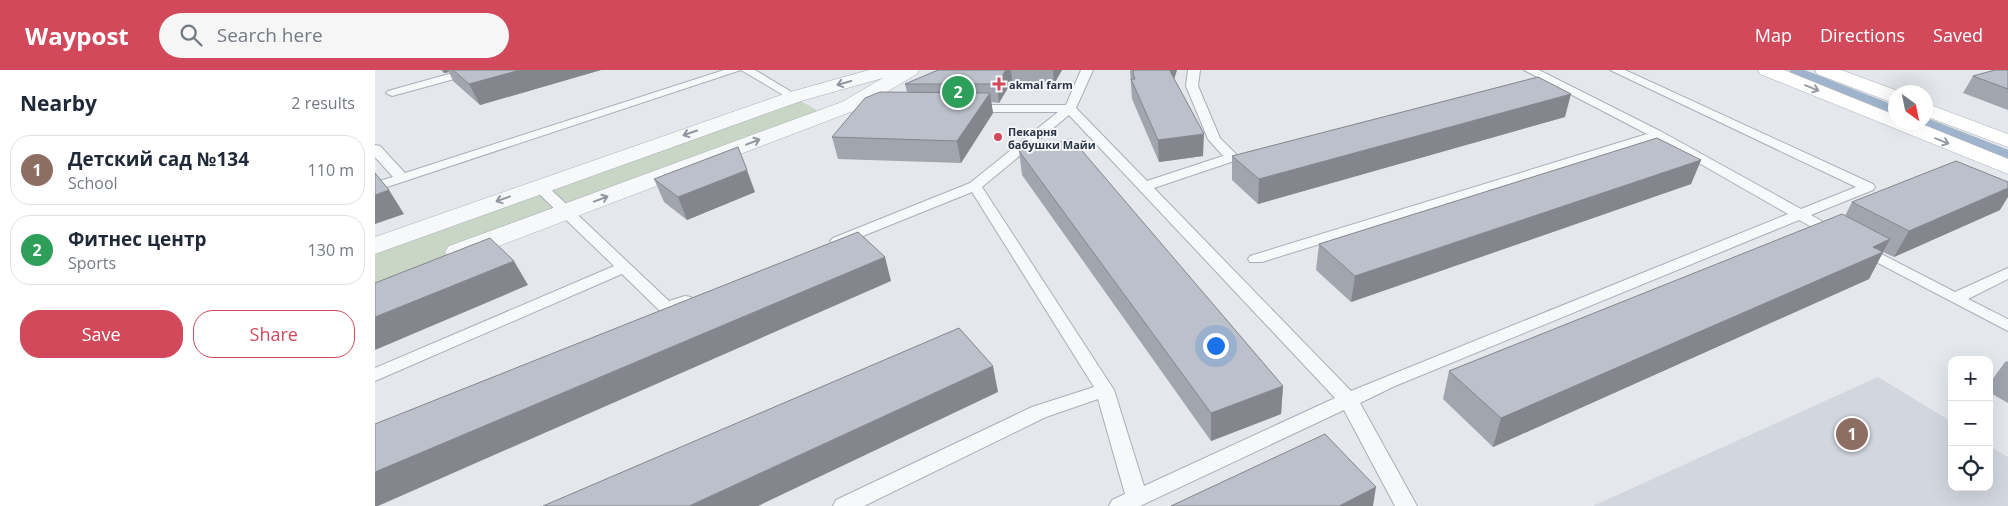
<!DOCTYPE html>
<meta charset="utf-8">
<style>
:root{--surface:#fff;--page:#f6f6f7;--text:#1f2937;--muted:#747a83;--line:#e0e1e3;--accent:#d1495b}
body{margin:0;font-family:"Open Sans",sans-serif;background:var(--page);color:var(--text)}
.controls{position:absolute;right:15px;bottom:15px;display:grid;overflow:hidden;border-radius:10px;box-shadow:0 5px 20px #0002}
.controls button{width:45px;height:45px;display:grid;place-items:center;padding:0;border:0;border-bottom:1px solid var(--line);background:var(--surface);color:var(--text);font:25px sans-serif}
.compass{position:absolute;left:1513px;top:15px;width:45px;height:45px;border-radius:50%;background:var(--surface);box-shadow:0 5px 20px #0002;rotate:147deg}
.you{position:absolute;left:840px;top:275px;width:18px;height:18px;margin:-12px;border:4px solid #fff;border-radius:50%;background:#1a73e8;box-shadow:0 0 0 8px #1a73e833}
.badge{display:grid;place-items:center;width:32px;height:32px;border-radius:50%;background:var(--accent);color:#fff;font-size:16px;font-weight:700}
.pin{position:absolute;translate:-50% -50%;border:2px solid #fff;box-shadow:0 1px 5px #0006}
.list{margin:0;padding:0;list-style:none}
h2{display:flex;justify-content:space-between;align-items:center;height:65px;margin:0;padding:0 20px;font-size:21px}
h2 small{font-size:16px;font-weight:400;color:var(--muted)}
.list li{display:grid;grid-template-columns:32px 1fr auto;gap:15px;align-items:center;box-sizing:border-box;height:70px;margin:0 10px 10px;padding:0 10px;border:1px solid var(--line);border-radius:20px}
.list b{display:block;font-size:19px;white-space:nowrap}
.list p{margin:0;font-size:16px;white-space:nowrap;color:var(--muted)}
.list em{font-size:16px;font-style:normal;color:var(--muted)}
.actions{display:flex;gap:10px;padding:15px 20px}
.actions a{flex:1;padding:11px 0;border:1px solid var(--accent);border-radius:20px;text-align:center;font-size:18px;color:var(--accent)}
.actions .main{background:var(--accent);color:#fff}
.icon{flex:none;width:28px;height:28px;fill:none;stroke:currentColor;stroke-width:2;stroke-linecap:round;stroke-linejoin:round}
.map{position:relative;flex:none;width:1633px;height:436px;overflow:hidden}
header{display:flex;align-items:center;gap:30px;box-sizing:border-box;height:70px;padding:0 25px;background:var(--accent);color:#fff}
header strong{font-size:24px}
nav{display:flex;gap:28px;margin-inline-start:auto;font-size:18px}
.search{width:350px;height:45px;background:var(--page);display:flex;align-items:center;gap:12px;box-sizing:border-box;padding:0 18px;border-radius:28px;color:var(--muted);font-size:19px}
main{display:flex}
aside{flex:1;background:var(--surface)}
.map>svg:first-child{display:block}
</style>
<header>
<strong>Waypost</strong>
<div class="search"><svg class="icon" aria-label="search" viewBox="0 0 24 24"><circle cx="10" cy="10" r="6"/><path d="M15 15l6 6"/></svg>Search here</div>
<nav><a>Map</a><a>Directions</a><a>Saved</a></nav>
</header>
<main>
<aside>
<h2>Nearby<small>2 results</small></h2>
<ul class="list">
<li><span class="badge" style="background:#8d6e63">1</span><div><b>Детский сад №134</b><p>School</p></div><em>110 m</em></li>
<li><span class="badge" style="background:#2e9e5b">2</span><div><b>Фитнес центр</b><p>Sports</p></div><em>130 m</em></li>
</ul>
<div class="actions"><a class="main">Save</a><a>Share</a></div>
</aside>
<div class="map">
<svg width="1633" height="436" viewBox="0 0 1633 436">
<rect width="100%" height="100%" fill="#e4e7ec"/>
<path fill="#d2d6de" d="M 1503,307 L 1577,352 L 1577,417 L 1614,417 L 1614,376 L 1633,387 L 1633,436 L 1218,436 Z"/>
<path fill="#c9d6c5" d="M 1413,0 L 1429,0 L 1520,36 L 1520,43 Z
M 419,27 L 450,45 L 0,213 L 0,175 Z
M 1551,47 L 1633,80 L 1633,87 L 1545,53 L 1550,52 Z"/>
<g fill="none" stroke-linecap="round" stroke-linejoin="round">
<path stroke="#9fb4cc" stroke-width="8" d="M 1419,0 L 1520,40
M 1550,52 L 1633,84"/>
<g stroke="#a9aeb7" stroke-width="2">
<path id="service" d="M 88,0 L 107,0 L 105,2 L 17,26 L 11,23 L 13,21 Z
M 349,0 L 366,0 L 0,121 L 0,112 L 18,107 L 0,87 L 0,75 L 5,76 L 30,103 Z
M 366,0 L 380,0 L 425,27 L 423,29 L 415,29 Z
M 706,0 L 718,0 L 701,38 L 772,111 L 848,86 L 833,69 L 811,16 L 813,0 L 825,0 L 823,16 L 845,68 L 864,87 L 862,90 L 779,118 L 976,321 L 1413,144 L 1282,69 L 887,192 L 875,192 L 873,189 L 875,186 L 1272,64 L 1149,0 L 1164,0 L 1287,62 L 1426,139 L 1481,117 L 1235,0 L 1250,0 L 1498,114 L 1500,117 L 1498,120 L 1436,145 L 1466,162 L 1468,165 L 1466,168 L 1456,168 L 1424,150 L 1020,316 L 985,333 L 1042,436 L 1020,436 L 969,340 L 765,436 L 734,436 L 737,430 L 750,424 L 723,329 L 671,347 L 489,436 L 458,436 L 461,430 L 657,337 L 719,317 L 597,122 L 468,174 L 463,176 L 455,171 L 458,168 L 595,113 L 683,42 L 596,42 L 592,41 L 590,38 L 592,35 L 691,35 ZM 694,45 L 960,328 L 769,416 L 739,320 L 607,117 Z
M 164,112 L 169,113 L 294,231 L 310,226 L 316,227 L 318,231 C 313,239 295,244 286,242 L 247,204 L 0,311 L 0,298 L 239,196 L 159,119 L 157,116 L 159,113 Z
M 1485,173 L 1580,222 L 1633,198 L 1633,209 L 1593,229 L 1633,249 L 1633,261 L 1480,181 L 1477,178 Z"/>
</g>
<g stroke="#a9aeb7" stroke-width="1">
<path id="minor" d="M 494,0 L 544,0 L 542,4 L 481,40 L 92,188 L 83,190 L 74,188 L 70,182 L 74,176 L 467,32 L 508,8 L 426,31 L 0,184 L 0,167 L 412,23 Z"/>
</g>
<g stroke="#a9aeb7" stroke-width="1">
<path id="secondary" d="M 1383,0 L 1409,0 L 1520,45 L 1520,52 L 1542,52 L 1633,89 L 1633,104 L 1385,4 Z
M 1440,0 L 1466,0 L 1526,22 L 1520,22 L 1520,33 L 1513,31 L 1442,4 Z
M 1550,33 L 1633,64 L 1633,77 L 1550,46 Z"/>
</g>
<use href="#service" fill="#f7f8fa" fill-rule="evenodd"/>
<use href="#minor" fill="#f7f8fa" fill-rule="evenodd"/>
<use href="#secondary" fill="#fff" fill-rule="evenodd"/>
</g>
<path fill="#a1a5ae" d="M 66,0 L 226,0 L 105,35 L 78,11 L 74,2 L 69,3 Z
M 563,0 L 687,0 L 679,14 L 637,11 L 624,33 L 616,32 L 618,43 L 586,93 L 463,89 L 457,67 L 532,22 L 530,14 Z
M 755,0 L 802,0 L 799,9 L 828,86 L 784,92 L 757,29 Z
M 1633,0 L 1633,40 L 1588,23 L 1598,6 Z
M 1190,47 L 883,134 L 857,110 L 857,86 Z
M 644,81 L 908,316 L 906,344 L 836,371 L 647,105 Z
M 1326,90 L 1316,114 L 976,232 L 941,200 L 944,174 Z
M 279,109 L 380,122 L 312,150 L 289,132 Z
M 1477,132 L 1625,140 L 1519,187 L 1508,182 L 1494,209 L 1118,377 L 1068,329 L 1074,301 L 1470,146 Z
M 1633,291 L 1633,333 L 1614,322 L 1614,314 L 1630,292 Z"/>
<path fill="#83868d" d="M 68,0 L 72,0 L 74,2 L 69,3 Z
M 145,0 L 226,0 L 105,35 L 94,14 Z
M 631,0 L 636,0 L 637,11 L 624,33 L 622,14 Z
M 678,0 L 687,0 L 679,14 Z
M 795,0 L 802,0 L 795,21 Z
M 615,23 L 618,43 L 586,93 L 582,71 Z
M 1196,24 L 1190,47 L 883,134 L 884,109 Z
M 829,64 L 828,86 L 784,92 L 783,70 Z
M 1326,90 L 1316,114 L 976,232 L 980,206 Z
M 372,100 L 380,122 L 312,150 L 303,127 Z
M 1633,118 L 1633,127 L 1625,140 L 1519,187 L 1534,161 Z
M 14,120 L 29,144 L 0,154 L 0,125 Z
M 1515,169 L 1494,209 L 1118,377 L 1126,348 Z
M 510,187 L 516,211 L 3,436 L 0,436 L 0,402 Z
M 139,191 L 153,215 L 0,280 L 0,247 Z
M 618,296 L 623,322 L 383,436 L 314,436 Z
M 908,316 L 906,344 L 836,371 L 836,343 Z
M 1001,417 L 998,436 L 964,436 Z"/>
<path fill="#bbc0ca" stroke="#83868d" d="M 78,0 L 145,0 L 94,14 Z
M 563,0 L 631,0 L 622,14 L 530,14 Z
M 759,0 L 795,0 L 795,1 L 829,64 L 783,70 L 756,9 L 760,9 L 758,3 Z
M 1620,0 L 1633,0 L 1633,19 L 1598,6 Z
M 1163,7 L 1196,24 L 884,109 L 857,86 Z
M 505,22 L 615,23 L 582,71 L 457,67 L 490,28 Z
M 1282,68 L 1326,90 L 980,206 L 944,174 Z
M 697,69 L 908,316 L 836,343 L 644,81 Z
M 363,77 L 372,100 L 303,127 L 279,109 Z
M 1581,91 L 1633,112 L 1633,118 L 1534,161 L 1477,132 Z
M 0,103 L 14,120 L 0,125 Z
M 1467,144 L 1515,169 L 1498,177 L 1508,182 L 1126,348 L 1074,301 Z
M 483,162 L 510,187 L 0,402 L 0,354 Z
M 115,168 L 139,191 L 0,247 L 0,213 Z
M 584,258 L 618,296 L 314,436 L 168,436 Z
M 950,364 L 1001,417 L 964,436 L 796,436 Z"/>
<defs><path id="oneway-shaft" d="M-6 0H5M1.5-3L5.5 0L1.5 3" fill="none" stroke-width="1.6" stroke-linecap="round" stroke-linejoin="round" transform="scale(1.25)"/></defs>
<g stroke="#9196a0">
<use href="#oneway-shaft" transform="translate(469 13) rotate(164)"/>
<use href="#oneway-shaft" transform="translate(315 63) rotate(161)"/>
<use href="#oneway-shaft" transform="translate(378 72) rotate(-21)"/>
<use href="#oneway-shaft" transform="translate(128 129) rotate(160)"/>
<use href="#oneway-shaft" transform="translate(226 129) rotate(-21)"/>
</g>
<g stroke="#959aa2">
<use href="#oneway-shaft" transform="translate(1437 18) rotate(22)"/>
<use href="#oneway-shaft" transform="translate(1567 71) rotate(22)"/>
</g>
<g fill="#d1495b" stroke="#f4f6f9" stroke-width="2">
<path d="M621.5 6.5h5v5h5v5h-5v5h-5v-5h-5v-5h5z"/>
<circle cx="623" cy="67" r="5"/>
</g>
<g text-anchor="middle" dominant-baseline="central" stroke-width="4" stroke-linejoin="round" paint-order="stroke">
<g font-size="11" font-weight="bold" fill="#2b3445" stroke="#f4f6f9" text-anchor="start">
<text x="634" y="14">akmal farm</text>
<text x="633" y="61">Пекарня<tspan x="633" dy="13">бабушки Майи</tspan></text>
</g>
</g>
</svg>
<div class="controls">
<button>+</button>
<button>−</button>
<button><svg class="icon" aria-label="locate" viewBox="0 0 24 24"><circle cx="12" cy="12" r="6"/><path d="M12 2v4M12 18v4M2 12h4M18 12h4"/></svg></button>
</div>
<svg class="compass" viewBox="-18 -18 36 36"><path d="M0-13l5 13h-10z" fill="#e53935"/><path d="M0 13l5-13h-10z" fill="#747a83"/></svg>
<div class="you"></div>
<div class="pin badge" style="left:1477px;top:364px;background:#8d6e63">1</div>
<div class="pin badge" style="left:583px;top:22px;background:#2e9e5b">2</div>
</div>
</main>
